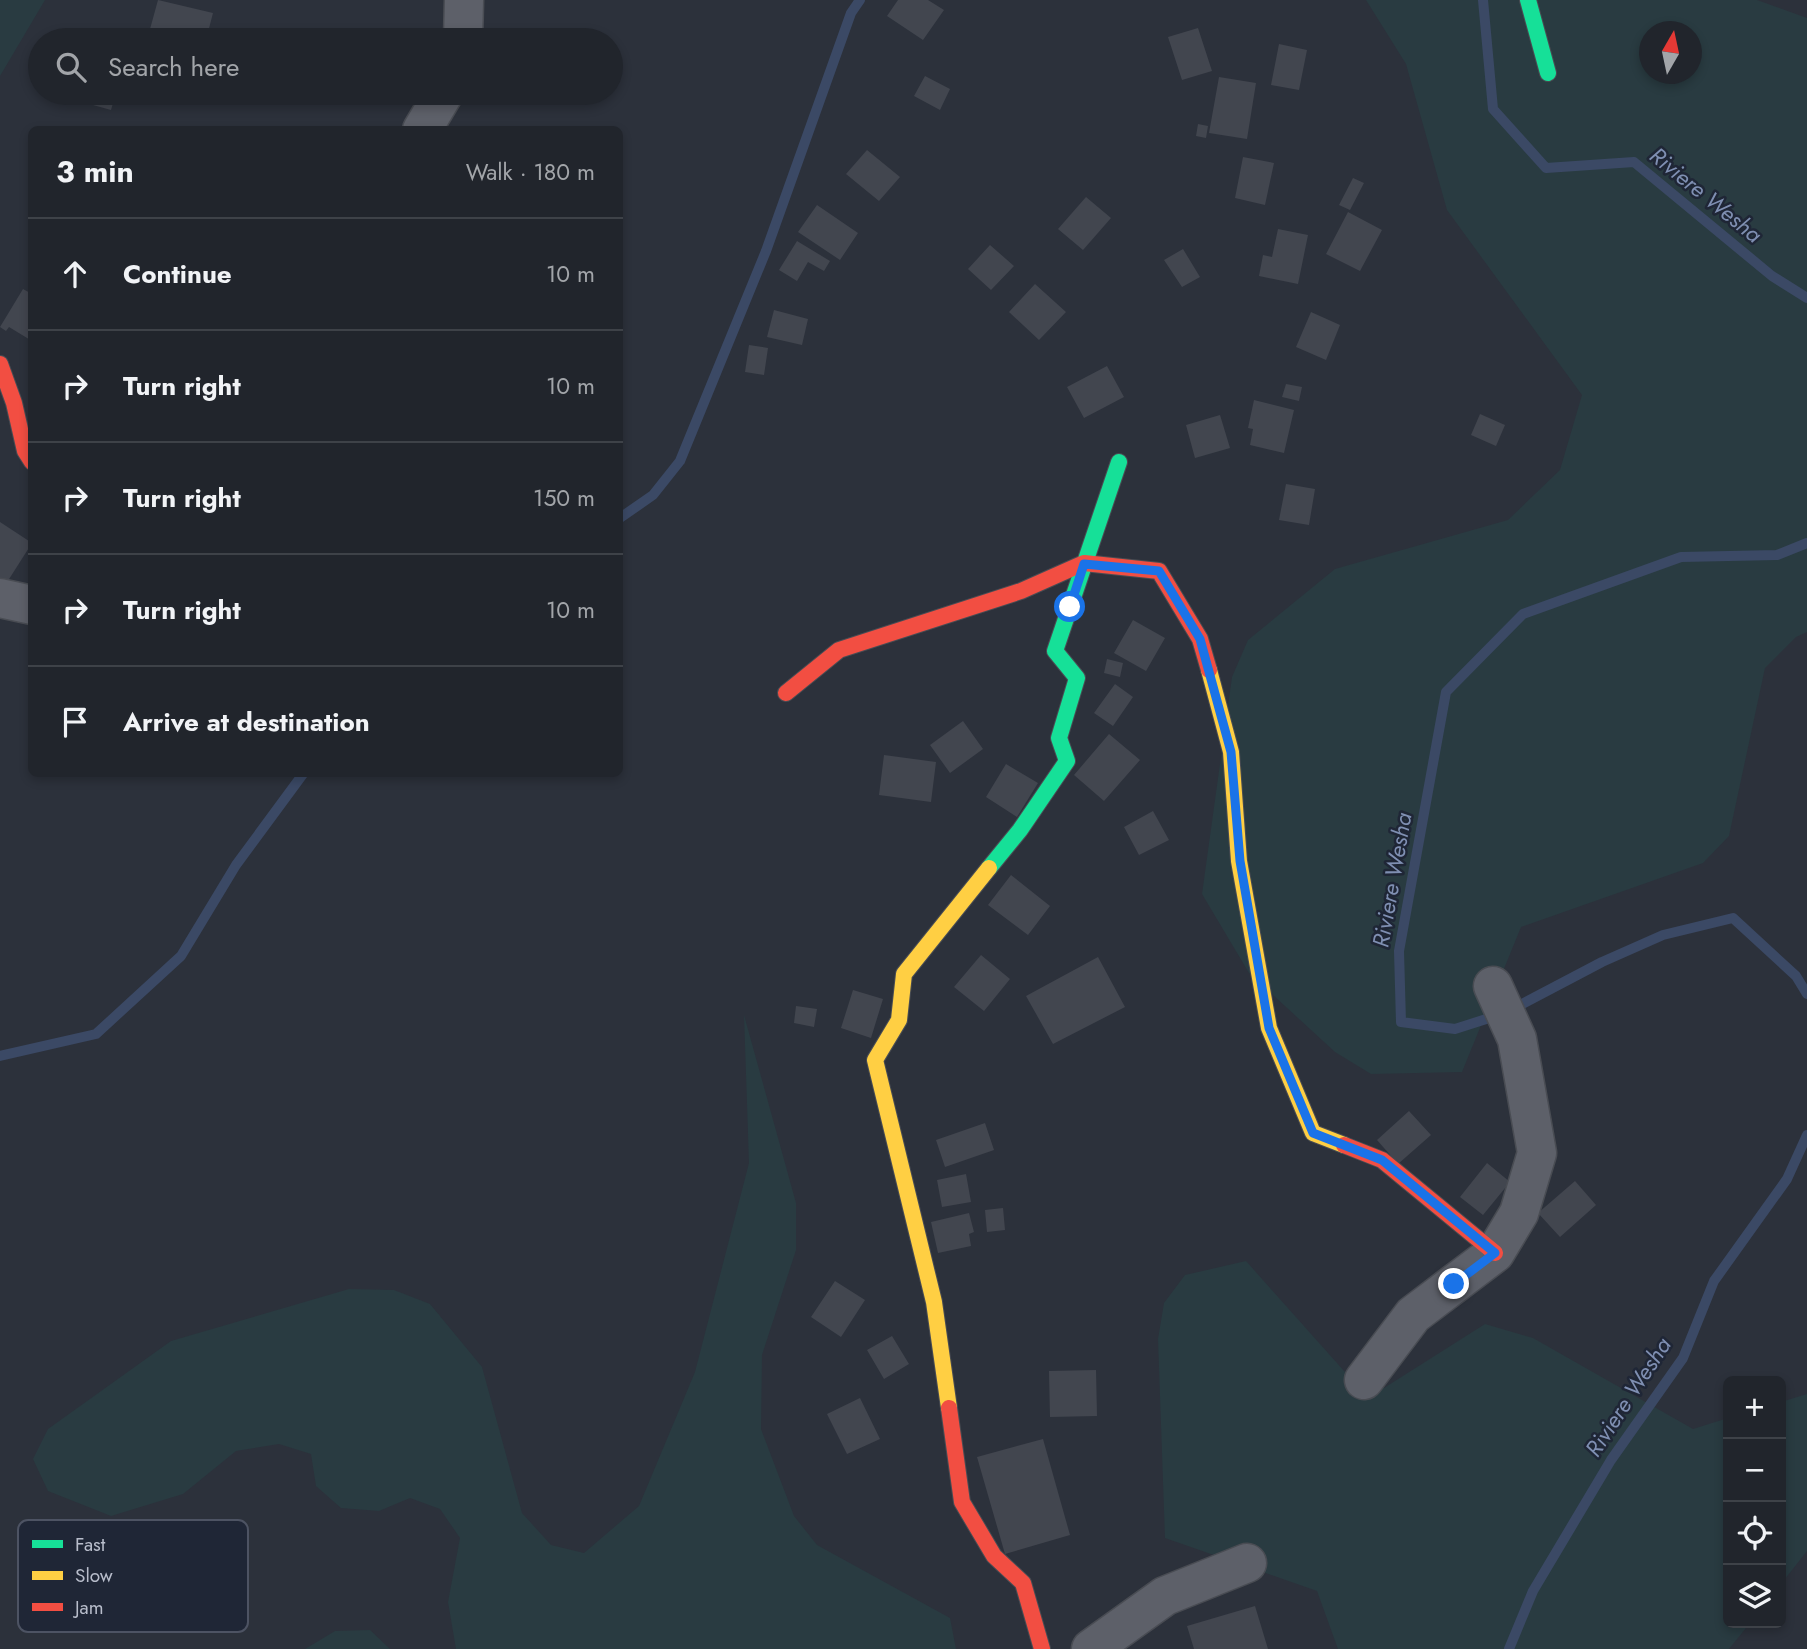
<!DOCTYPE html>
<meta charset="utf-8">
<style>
:root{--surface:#21252c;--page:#292d34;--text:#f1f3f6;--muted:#a2a5a9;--line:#3e4248}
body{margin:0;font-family:Jost,sans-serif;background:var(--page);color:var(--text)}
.controls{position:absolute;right:21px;bottom:21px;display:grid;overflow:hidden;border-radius:10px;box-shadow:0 4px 10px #0003}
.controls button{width:63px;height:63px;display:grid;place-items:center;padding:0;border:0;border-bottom:2px solid var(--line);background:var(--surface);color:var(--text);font:35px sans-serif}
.compass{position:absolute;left:1639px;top:21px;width:63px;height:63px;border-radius:50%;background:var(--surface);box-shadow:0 4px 10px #0003;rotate:9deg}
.stop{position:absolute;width:21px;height:21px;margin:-16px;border:5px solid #1a73e8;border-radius:50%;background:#fff}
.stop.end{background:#1a73e8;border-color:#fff;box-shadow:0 2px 7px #0008}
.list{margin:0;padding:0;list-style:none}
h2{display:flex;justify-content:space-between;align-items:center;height:91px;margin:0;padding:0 28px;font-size:30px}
h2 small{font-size:23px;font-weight:400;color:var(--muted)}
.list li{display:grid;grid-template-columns:46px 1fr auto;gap:21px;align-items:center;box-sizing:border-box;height:112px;padding:0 28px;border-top:2px solid var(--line)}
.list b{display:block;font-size:26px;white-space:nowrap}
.list em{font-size:23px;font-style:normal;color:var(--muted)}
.icon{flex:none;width:38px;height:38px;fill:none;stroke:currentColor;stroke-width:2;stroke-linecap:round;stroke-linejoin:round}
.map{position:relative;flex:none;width:1807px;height:1649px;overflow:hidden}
.search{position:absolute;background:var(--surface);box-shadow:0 4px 10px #0003;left:28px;top:28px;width:595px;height:77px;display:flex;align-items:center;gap:18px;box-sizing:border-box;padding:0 24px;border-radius:38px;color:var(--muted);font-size:26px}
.panel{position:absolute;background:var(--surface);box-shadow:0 4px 10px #0003;left:28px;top:126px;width:595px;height:651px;border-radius:10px}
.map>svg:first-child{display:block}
</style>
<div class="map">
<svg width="1807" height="1649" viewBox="0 0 1807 1649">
<rect width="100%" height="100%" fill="#2c313b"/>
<path fill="#293b41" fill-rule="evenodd" d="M 0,0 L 45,0 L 0,76 Z
M 1366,0 L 1757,0 L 1807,18 L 1807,632 L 1796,637 L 1765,668 L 1729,836 L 1703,863 L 1521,927 L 1462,1072 L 1371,1074 L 1335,1052 L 1249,973 L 1202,894 L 1232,677 L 1248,640 L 1335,569 L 1508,520 L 1560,470 L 1582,395 L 1447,210 L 1406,64 ZM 1650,32 L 1692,32 L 1692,74 L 1650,74 Z
M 744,1015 L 796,1203 L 796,1250 L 762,1355 L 761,1429 L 794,1516 L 817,1545 L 950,1618 L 956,1649 L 456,1649 L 448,1602 L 460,1538 L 440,1509 L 410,1498 L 379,1511 L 341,1508 L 316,1486 L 311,1454 L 279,1444 L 236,1451 L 183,1494 L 111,1516 L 48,1491 L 33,1459 L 48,1429 L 171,1341 L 349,1289 L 394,1290 L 430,1304 L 482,1367 L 522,1513 L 551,1545 L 584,1553 L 639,1506 L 695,1372 L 749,1163 Z
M 1246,1261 L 1353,1381 L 1384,1388 L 1485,1324 L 1533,1338 L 1693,1429 L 1728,1418 L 1728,1623 L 1750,1623 L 1729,1649 L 1338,1649 L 1317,1591 L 1165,1538 L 1158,1339 L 1164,1303 L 1185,1275 Z
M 1807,1394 L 1807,1551 L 1781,1584 L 1781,1402 Z
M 370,1630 L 390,1649 L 305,1649 L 335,1631 Z"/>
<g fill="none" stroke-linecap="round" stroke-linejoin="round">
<path stroke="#3b4965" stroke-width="10" d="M 1483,0 L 1493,109 L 1546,168 L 1634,162 L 1772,276 L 1807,298
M 620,518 L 653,495 L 680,461 L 766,251 L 851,13 L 860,0
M 1807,543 L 1777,555 L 1681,557 L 1523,614 L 1446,692 L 1399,951 L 1401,1022 L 1455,1029 L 1505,1013 L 1602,962 L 1663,935 L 1733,918 L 1796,976 L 1807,994
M 0,1056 L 96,1034 L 181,956 L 236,865 L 303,774
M 1509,1649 L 1533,1591 L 1611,1460 L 1683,1358 L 1714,1281 L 1787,1179 L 1807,1135"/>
</g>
<path fill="#42464f" d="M 158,0 L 213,13 L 206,40 L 147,40 Z
M 898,0 L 928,0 L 944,10 L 923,40 L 887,16 Z
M 1198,28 L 1212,71 L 1182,80 L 1168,37 Z
M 1279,44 L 1307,50 L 1299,90 L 1271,85 Z
M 925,76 L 950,89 L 940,110 L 914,96 Z
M 1219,77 L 1256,83 L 1247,139 L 1209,133 Z
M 77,93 L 116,93 L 111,110 L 75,100 Z
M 1198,124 L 1208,126 L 1206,138 L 1196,136 Z
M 867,150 L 900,177 L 879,201 L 846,174 Z
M 1243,157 L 1274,163 L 1265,205 L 1235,198 Z
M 1353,178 L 1364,183 L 1350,210 L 1339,205 Z
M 1086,197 L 1111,218 L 1083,250 L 1058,229 Z
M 817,205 L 858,233 L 840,260 L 798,232 Z
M 1348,212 L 1382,230 L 1360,271 L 1326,254 Z
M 1278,229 L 1308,235 L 1298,284 L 1259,276 L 1263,255 L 1272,257 Z
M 797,241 L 830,261 L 824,271 L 808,262 L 797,281 L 779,270 Z
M 990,245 L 1014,266 L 991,290 L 968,269 Z
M 1183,249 L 1200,277 L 1182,287 L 1164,260 Z
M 1035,284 L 1066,312 L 1039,340 L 1009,312 Z
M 23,289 L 32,294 L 32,341 L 9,327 L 6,331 L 0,327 Z
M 774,310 L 808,319 L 802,345 L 767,337 Z
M 1311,312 L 1340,325 L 1326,360 L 1296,347 Z
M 749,345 L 768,348 L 764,375 L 745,372 Z
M 1107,366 L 1124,397 L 1084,418 L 1067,387 Z
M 1286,384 L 1302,387 L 1299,401 L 1282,397 Z
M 1254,400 L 1294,410 L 1284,453 L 1250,445 L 1253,429 L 1248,428 Z
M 1480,414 L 1505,425 L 1496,446 L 1471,435 Z
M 1220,415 L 1230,448 L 1195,458 L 1186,425 Z
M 1286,484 L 1315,489 L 1309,525 L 1279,520 Z
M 0,522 L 32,543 L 4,587 L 0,585 Z
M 1133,620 L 1165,638 L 1146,671 L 1114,653 Z
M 1107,659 L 1123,663 L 1120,677 L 1104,673 Z
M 1115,684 L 1133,697 L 1113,726 L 1094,713 Z
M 963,721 L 983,749 L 950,773 L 930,745 Z
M 1109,734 L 1140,760 L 1104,801 L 1074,775 Z
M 884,755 L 936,762 L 931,802 L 879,795 Z
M 1006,764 L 1038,783 L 1017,817 L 986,797 Z
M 1153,811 L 1169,840 L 1139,855 L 1124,827 Z
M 1011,875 L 1050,906 L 1028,935 L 988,905 Z
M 981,955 L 1010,979 L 984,1011 L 954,987 Z
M 1098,957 L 1125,1007 L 1053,1044 L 1026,996 Z
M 853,990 L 883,999 L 871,1038 L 841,1028 Z
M 796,1006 L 817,1009 L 814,1027 L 794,1023 Z
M 1409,1111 L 1431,1135 L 1398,1164 L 1377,1140 Z
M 985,1123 L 994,1150 L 945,1167 L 936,1140 Z
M 1487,1163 L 1510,1182 L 1483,1215 L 1460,1197 Z
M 966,1174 L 971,1202 L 942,1207 L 937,1180 Z
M 1575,1181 L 1596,1205 L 1560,1237 L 1538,1213 Z
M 1003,1208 L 1005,1230 L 987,1232 L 985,1210 Z
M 969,1213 L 974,1232 L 969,1234 L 971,1246 L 938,1253 L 931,1222 Z
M 835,1281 L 865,1300 L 841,1337 L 811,1317 Z
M 892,1336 L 909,1364 L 884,1379 L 867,1350 Z
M 1096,1370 L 1097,1416 L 1050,1417 L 1049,1371 Z
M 860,1398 L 880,1439 L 847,1454 L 827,1414 Z
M 1043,1439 L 1070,1535 L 1005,1554 L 977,1457 Z
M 1255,1606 L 1268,1649 L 1194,1649 L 1187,1626 Z"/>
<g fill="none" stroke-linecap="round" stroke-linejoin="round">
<g stroke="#494c53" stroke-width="41">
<path id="street" d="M 463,40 L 464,0
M 422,130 L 444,93
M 0,598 L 32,605
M 1364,1380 L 1413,1315 L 1495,1253 L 1519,1213 L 1537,1153 L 1517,1039 L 1493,986
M 1091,1649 L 1165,1596 L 1247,1563"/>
</g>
<g stroke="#494c53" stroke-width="18">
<path id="fast" d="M 1528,0 L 1548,73
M 989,868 L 1020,830 L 1067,761 L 1059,738 L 1077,678 L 1055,651 L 1119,462"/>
</g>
<g stroke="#494c53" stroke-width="18">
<path id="slow" d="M 1209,670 L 1231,752 L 1239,861 L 1269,1028 L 1313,1133 L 1344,1145
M 949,1408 L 934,1302 L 875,1060 L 899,1020 L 904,974 L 989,868"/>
</g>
<g stroke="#494c53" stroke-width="18">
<path id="jam" d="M 0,364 L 14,403 L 25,451 L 32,462
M 786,693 L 839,650 L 1021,591 L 1084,563 L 1159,571 L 1200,639 L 1209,670
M 1344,1145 L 1382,1160 L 1495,1253
M 949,1408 L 962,1502 L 994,1556 L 1023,1583 L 1042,1649"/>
</g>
<use href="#street" stroke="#5d6069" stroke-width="38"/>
<use href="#fast" stroke="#16e098" stroke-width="16"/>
<use href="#slow" stroke="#ffcf43" stroke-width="16"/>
<use href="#jam" stroke="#f24e42" stroke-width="16"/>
</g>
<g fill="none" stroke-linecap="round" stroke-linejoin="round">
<path stroke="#1a73e8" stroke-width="9" d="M 1070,607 L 1084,564 L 1159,571 L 1200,639 L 1231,752 L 1240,861 L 1269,1028 L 1313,1133 L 1382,1160 L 1495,1253 L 1454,1284"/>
</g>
<g text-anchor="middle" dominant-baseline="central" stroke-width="5" stroke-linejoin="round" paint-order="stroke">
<g font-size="23" font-style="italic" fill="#7f8fb2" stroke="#1f2636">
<text transform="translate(1706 195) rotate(39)">Riviere Wesha</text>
<text transform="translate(1392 880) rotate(-80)">Riviere Wesha</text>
<text transform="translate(1628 1397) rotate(-57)">Riviere Wesha</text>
</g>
</g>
<rect x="18" y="1520" width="230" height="112" rx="10" fill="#1f2636" stroke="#4d5363" stroke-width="2"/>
<rect x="32" y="1540" width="31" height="8" fill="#16e098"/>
<rect x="32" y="1571" width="31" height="9" fill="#ffcf43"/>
<rect x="32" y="1603" width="31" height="8" fill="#f24e42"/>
<g font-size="19" fill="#b8bdcb">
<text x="75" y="1551">Fast</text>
<text x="75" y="1582">Slow</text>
<text x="75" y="1614">Jam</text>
</g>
</svg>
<div class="controls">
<button>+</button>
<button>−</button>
<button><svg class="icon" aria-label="locate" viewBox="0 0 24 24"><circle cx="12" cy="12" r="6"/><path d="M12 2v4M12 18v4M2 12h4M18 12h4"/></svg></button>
<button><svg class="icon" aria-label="layers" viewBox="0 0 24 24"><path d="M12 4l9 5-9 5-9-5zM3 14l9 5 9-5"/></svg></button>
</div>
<svg class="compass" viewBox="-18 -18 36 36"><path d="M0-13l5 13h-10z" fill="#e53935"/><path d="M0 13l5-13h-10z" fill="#a2a5a9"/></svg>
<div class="stop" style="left:1070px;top:607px"></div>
<div class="stop end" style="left:1454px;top:1284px"></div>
<div class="search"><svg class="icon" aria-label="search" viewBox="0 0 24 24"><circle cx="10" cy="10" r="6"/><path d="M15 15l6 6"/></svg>Search here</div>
<section class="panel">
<h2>3 min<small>Walk · 180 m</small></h2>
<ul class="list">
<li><svg class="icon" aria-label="ahead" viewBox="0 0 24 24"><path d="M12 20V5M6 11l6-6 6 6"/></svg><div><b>Continue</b></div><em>10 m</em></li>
<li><svg class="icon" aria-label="right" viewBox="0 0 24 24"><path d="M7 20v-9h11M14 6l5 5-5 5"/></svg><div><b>Turn right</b></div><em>10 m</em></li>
<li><svg class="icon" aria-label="right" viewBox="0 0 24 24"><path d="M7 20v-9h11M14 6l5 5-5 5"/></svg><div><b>Turn right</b></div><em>150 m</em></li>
<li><svg class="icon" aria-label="right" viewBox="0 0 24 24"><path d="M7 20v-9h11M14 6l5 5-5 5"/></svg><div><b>Turn right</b></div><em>10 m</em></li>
<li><svg class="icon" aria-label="arrive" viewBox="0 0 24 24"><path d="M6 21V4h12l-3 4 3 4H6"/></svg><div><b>Arrive at destination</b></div></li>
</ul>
</section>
</div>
